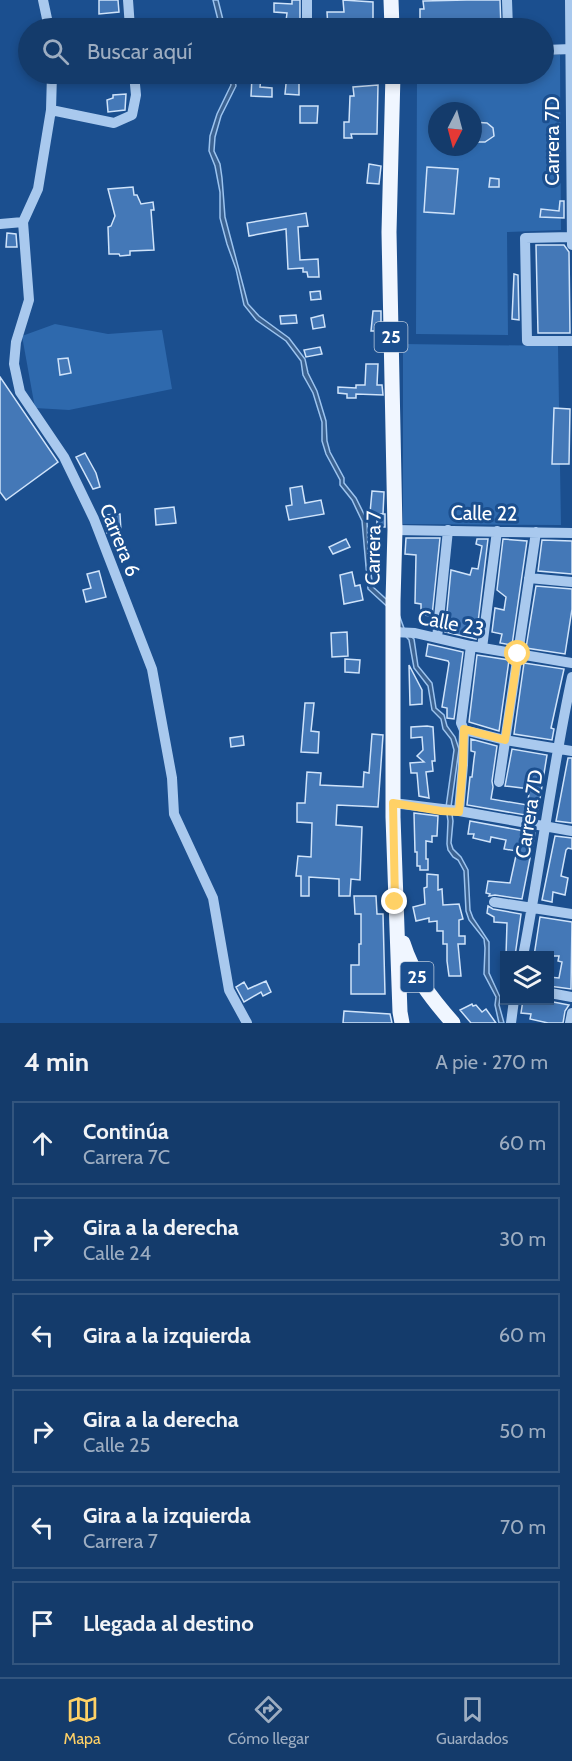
<!DOCTYPE html>
<html lang="es">
<meta charset="utf-8">
<style>
:root{--surface:#143b6b;--page:#214673;--text:#f1f3f6;--muted:#9dadc1;--line:#33557e;--accent:#ffd166}
body{margin:0;font-family:Cabin,sans-serif;background:var(--page);color:var(--text)}
.controls{position:absolute;right:18px;bottom:18px;display:grid;overflow:hidden;border-radius:0px;box-shadow:0 3px 9px #0003}
.controls button{width:54px;height:54px;display:grid;place-items:center;padding:0;border:0;border-bottom:2px solid var(--line);background:var(--surface);color:var(--text);font:30px sans-serif}
.compass{position:absolute;left:428px;top:102px;width:54px;height:54px;border-radius:50%;background:var(--surface);box-shadow:0 3px 9px #0003;rotate:186deg}
.stop{position:absolute;width:18px;height:18px;margin:-14px;border:4px solid #ffd166;border-radius:50%;background:#fff}
.stop.end{background:#ffd166;border-color:#fff;box-shadow:0 2px 6px #0008}
.list{margin:0;padding:0;list-style:none}
h2{display:flex;justify-content:space-between;align-items:center;height:78px;margin:0;padding:0 24px;font-size:26px}
h2 small{font-size:20px;font-weight:400;color:var(--muted)}
.list li{display:grid;grid-template-columns:39px 1fr auto;gap:18px;align-items:center;box-sizing:border-box;height:84px;margin:0 12px 12px;padding:0 12px;border:2px solid var(--line);border-radius:0px}
.list b{display:block;font-size:22px;white-space:nowrap}
.list p{margin:0;font-size:20px;white-space:nowrap;color:var(--muted)}
.list em{font-size:20px;font-style:normal;color:var(--muted)}
.icon{flex:none;width:33px;height:33px;fill:none;stroke:currentColor;stroke-width:2;stroke-linecap:round;stroke-linejoin:round}
.map{position:relative;flex:none;width:572px;height:1023px;overflow:hidden}
.search{position:absolute;background:var(--surface);box-shadow:0 3px 9px #0003;left:18px;right:18px;top:18px;height:66px;display:flex;align-items:center;gap:15px;box-sizing:border-box;padding:0 21px;border-radius:33px;color:var(--muted);font-size:22px}
.sheet{height:654px;background:var(--surface)}
nav{display:flex;justify-content:space-around;align-items:center;box-sizing:border-box;height:84px;border-top:2px solid var(--line);background:var(--surface);font-size:16px;color:var(--muted)}
nav a{display:grid;justify-items:center;gap:3px}
nav .on{color:var(--accent)}
.map>svg:first-child{display:block}
</style>
<div class="map">
<svg width="572" height="1023" viewBox="0 0 572 1023">
<rect width="100%" height="100%" fill="#1b4f8f"/>
<path fill="#2e69ad" fill-rule="evenodd" d="M 544,55 L 560,55 L 561,230 L 507,232 L 508,335 L 416,334 L 417,74 L 544,74 ZM 437,111 L 473,111 L 473,147 L 437,147 Z
M 55,324 L 108,334 L 162,330 L 172,389 L 69,410 L 35,408 L 22,336 Z
M 403,344 L 558,346 L 561,525 L 403,524 Z"/>
<path fill="#3c6290" stroke="#9cc4f0" stroke-width="1.5" d="M 213,0 L 218,0 L 225,28 L 220,28 Z
M 229,74 L 234,74 L 236,86 L 221,116 L 215,137 L 214,151 L 220,164 L 222,178 L 225,217 L 248,304 L 259,316 L 289,338 L 305,359 L 308,373 L 317,391 L 326,421 L 327,441 L 330,452 L 344,478 L 344,483 L 356,498 L 367,520 L 368,554 L 373,587 L 397,609 L 405,631 L 414,639 L 418,666 L 432,683 L 436,708 L 444,715 L 447,726 L 455,737 L 459,749 L 451,807 L 453,821 L 451,843 L 453,849 L 461,857 L 468,870 L 470,910 L 473,918 L 489,942 L 489,973 L 500,997 L 499,1005 L 504,1023 L 499,1023 L 495,1005 L 496,997 L 484,974 L 485,948 L 484,939 L 469,920 L 466,911 L 464,871 L 458,860 L 453,857 L 448,850 L 447,844 L 448,821 L 446,807 L 454,750 L 451,739 L 443,729 L 441,719 L 432,710 L 428,686 L 414,668 L 409,640 L 401,631 L 393,612 L 368,589 L 362,521 L 352,500 L 340,485 L 340,480 L 326,454 L 322,441 L 322,422 L 313,393 L 303,375 L 301,361 L 286,341 L 256,320 L 244,305 L 236,269 L 227,244 L 220,218 L 220,192 L 215,166 L 209,151 L 210,136 L 217,114 L 231,85 Z"/>
<path fill="#4478b7" stroke="#cfe3fa" stroke-width="1.5" d="M 99,0 L 118,0 L 119,12 L 99,14 Z
M 292,0 L 300,0 L 300,28 L 293,28 L 293,22 L 286,21 L 287,13 L 274,12 L 274,3 L 292,4 Z
M 343,0 L 373,2 L 373,28 L 328,28 L 327,12 L 344,12 Z
M 467,0 L 500,0 L 501,28 L 420,28 L 420,9 L 424,9 L 423,1 Z
M 287,74 L 299,74 L 299,95 L 285,94 Z
M 252,77 L 261,78 L 260,87 L 272,88 L 272,97 L 251,96 Z
M 378,85 L 377,134 L 351,134 L 352,138 L 344,138 L 344,122 L 349,122 L 350,96 L 354,96 L 353,87 Z
M 126,94 L 125,110 L 108,112 L 107,100 L 113,98 L 113,95 Z
M 300,106 L 318,106 L 317,123 L 300,123 Z
M 473,122 L 487,123 L 493,128 L 494,136 L 485,142 L 473,142 Z
M 369,164 L 381,166 L 379,184 L 367,183 Z
M 427,167 L 458,169 L 454,214 L 424,212 Z
M 490,178 L 499,179 L 499,187 L 489,187 Z
M 133,187 L 134,195 L 137,195 L 141,204 L 153,202 L 154,210 L 151,210 L 154,250 L 130,251 L 130,255 L 120,256 L 119,254 L 109,254 L 108,227 L 111,226 L 115,216 L 108,189 Z
M 560,201 L 564,201 L 564,218 L 540,217 L 541,209 L 559,211 Z
M 306,213 L 308,226 L 298,227 L 300,260 L 318,259 L 319,277 L 308,277 L 307,272 L 303,272 L 303,268 L 288,269 L 286,229 L 249,236 L 247,223 Z
M 7,233 L 16,234 L 17,247 L 6,247 Z
M 536,245 L 564,245 L 569,252 L 570,333 L 538,333 Z
M 514,274 L 518,275 L 519,320 L 512,319 Z
M 320,291 L 321,299 L 311,300 L 310,292 Z
M 373,311 L 381,311 L 381,331 L 371,331 Z
M 296,315 L 297,323 L 281,324 L 280,316 Z
M 323,315 L 325,327 L 313,329 L 311,318 Z
M 320,347 L 322,354 L 306,357 L 304,350 Z
M 68,358 L 71,373 L 60,375 L 58,359 Z
M 366,364 L 378,364 L 377,385 L 382,385 L 383,395 L 356,394 L 356,398 L 347,398 L 347,394 L 338,393 L 338,387 L 356,388 L 356,385 L 365,385 Z
M 0,377 L 58,462 L 6,500 L 0,492 Z
M 554,408 L 570,409 L 569,464 L 552,464 Z
M 85,453 L 96,473 L 100,487 L 93,489 L 76,457 Z
M 302,486 L 305,503 L 321,500 L 324,514 L 289,520 L 286,506 L 292,505 L 290,488 Z
M 372,491 L 384,492 L 383,514 L 370,513 Z
M 174,507 L 176,523 L 156,525 L 155,509 Z
M 120,514 L 121,532 L 107,533 L 104,515 Z
M 377,514 L 385,514 L 385,527 L 377,527 Z
M 406,538 L 440,538 L 432,616 L 424,615 L 425,610 L 421,610 L 421,604 L 415,603 L 416,555 L 405,554 Z
M 346,539 L 350,547 L 333,554 L 329,547 Z
M 477,539 L 488,539 L 476,639 L 445,632 L 451,570 L 470,575 L 472,568 L 478,569 L 482,546 L 476,544 Z
M 503,539 L 527,541 L 512,645 L 500,643 L 502,634 L 492,632 L 495,608 L 504,610 L 506,597 L 497,590 Z
M 542,540 L 572,541 L 572,574 L 538,571 Z
M 99,571 L 106,597 L 86,602 L 83,590 L 91,588 L 87,574 Z
M 352,572 L 355,586 L 360,585 L 363,600 L 344,604 L 340,575 Z
M 536,586 L 572,589 L 572,609 L 565,654 L 526,648 Z
M 347,632 L 348,656 L 332,657 L 331,633 Z
M 428,644 L 463,652 L 454,719 L 447,718 L 447,708 L 442,707 L 449,663 L 448,661 L 426,656 Z
M 477,655 L 509,660 L 499,731 L 469,722 Z
M 345,659 L 360,660 L 359,673 L 345,672 Z
M 524,663 L 564,669 L 551,728 L 554,729 L 552,740 L 514,734 Z
M 409,665 L 422,690 L 422,704 L 410,705 Z
M 305,703 L 314,703 L 311,731 L 319,732 L 318,753 L 301,752 Z
M 427,726 L 433,727 L 435,761 L 432,761 L 433,771 L 426,772 L 429,798 L 419,796 L 417,773 L 411,773 L 410,763 L 424,762 L 417,756 L 423,750 L 422,737 L 411,738 L 411,727 Z
M 372,734 L 383,735 L 378,807 L 337,805 L 336,825 L 362,827 L 360,880 L 351,879 L 350,896 L 339,896 L 339,879 L 309,877 L 309,896 L 301,896 L 301,876 L 296,876 L 298,856 L 311,857 L 312,823 L 297,822 L 297,803 L 305,803 L 307,772 L 321,773 L 320,785 L 363,787 L 364,772 L 369,773 Z
M 243,736 L 244,745 L 231,747 L 230,738 Z
M 471,739 L 497,746 L 492,781 L 493,787 L 491,799 L 527,805 L 530,789 L 505,786 L 512,749 L 547,755 L 537,817 L 467,805 L 470,777 L 472,777 L 474,759 L 475,752 L 471,751 Z
M 568,758 L 572,758 L 572,823 L 556,821 Z
M 414,813 L 438,816 L 437,836 L 432,836 L 432,842 L 426,841 L 426,859 L 428,859 L 428,870 L 420,870 L 420,866 L 417,866 L 417,852 L 415,852 Z
M 470,821 L 535,833 L 522,899 L 495,895 L 489,896 L 490,894 L 486,893 L 488,881 L 510,883 L 517,851 L 504,849 L 506,840 L 491,837 L 490,842 L 473,838 L 474,834 L 468,834 Z
M 555,836 L 572,838 L 572,849 L 568,848 L 566,850 L 561,876 L 568,878 L 565,895 L 553,892 L 552,902 L 542,900 Z
M 427,874 L 438,875 L 438,890 L 442,889 L 443,905 L 459,904 L 463,919 L 459,920 L 459,936 L 465,936 L 465,944 L 458,944 L 461,976 L 449,976 L 447,961 L 447,944 L 443,944 L 443,931 L 437,931 L 437,921 L 429,922 L 429,918 L 416,921 L 413,907 L 425,904 L 424,888 L 427,887 Z
M 354,896 L 376,896 L 377,914 L 383,914 L 385,994 L 351,994 L 351,965 L 359,965 L 359,944 L 361,944 L 361,914 L 355,914 Z
M 488,906 L 493,909 L 521,914 L 515,956 L 506,956 L 507,923 L 494,922 L 494,917 L 487,913 Z
M 540,917 L 572,922 L 571,989 L 549,986 L 549,977 L 559,978 L 562,962 L 558,961 L 559,956 L 534,956 Z
M 266,981 L 271,992 L 263,996 L 261,992 L 244,1002 L 236,987 L 244,982 L 248,989 Z
M 523,1000 L 543,1000 L 569,1005 L 565,1011 L 563,1023 L 548,1023 L 530,1019 L 531,1014 L 521,1013 Z
M 472,1004 L 473,1006 L 476,1005 L 482,1012 L 486,1009 L 496,1023 L 471,1023 L 460,1010 Z
M 344,1011 L 390,1014 L 392,1023 L 343,1023 Z"/>
<g fill="none" stroke-linecap="round" stroke-linejoin="round">
<path stroke="#a9c9ee" stroke-width="10" d="M 43,0 L 49,28
M 128,0 L 130,28
M 507,0 L 508,28
M 570,0 L 572,245
M 307,28 L 307,0
M 544,50 L 572,49
M 52,74 L 51,110 L 38,189 L 23,222 L 29,300 L 16,342 L 14,364 L 20,392 L 64,457 L 94,519 L 152,669 L 172,778 L 174,814 L 213,898 L 229,990 L 247,1023
M 306,74 L 306,76 L 393,78
M 51,110 L 114,123 L 132,115 L 136,95 L 134,74
M 0,224 L 23,222
M 572,237 L 525,238 L 527,341 L 572,341
M 395,530 L 572,533
M 529,578 L 572,582
M 393,632 L 415,633 L 471,646 L 572,663
M 437,638 L 448,530
M 471,646 L 461,723 L 464,730 L 505,740 L 572,751
M 482,648 L 497,531
M 499,782 L 536,532
M 393,803 L 459,811 L 572,831
M 459,811 L 463,765 L 464,730
M 494,902 L 572,914
M 523,956 C 541,863 552,769 572,677
M 550,993 L 572,997
M 511,1023 L 514,1000
M 570,1023 L 572,1013"/>
<path stroke="#f0f6ff" stroke-width="15" d="M 391,0 L 392,28
M 393,74 L 389,232 L 395,530 L 393,601 L 393,817 L 400,1012 L 402,1023
M 403,943 C 413,975 431,998 453,1023"/>
</g>
<g fill="none" stroke-linecap="round" stroke-linejoin="round">
<path stroke="#ffd166" stroke-width="8" d="M 395,902 L 393,803 L 441,811 L 459,812 L 463,765 L 464,729 L 505,740 L 518,654"/>
</g>
<g text-anchor="middle" dominant-baseline="central" stroke-width="6" stroke-linejoin="round" paint-order="stroke">
<g fill="#1b4f8f" stroke="#bbcadd" stroke-width="1.5">
<rect x="374.5" y="322" width="33" height="30" rx="4.5"/>
<rect x="400.5" y="962" width="33" height="30" rx="4.5"/>
</g>
<g font-size="18" font-weight="bold" fill="#fff">
<text x="391" y="337">25</text>
<text x="417" y="977">25</text>
</g>
<g font-size="20" fill="#fff" stroke="#1b4f8f">
<text transform="translate(552 141) rotate(-90)">Carrera 7D</text>
<text transform="translate(484 513) rotate(1)">Calle 22</text>
<text transform="translate(120 540) rotate(68)">Carrera 6</text>
<text transform="translate(373 548) rotate(-89)">Carrera 7</text>
<text transform="translate(451 623) rotate(11)">Calle 23</text>
<text transform="translate(529 814) rotate(-81)">Carrera 7D</text>
</g>
</g>
</svg>
<div class="controls">
<button><svg class="icon" aria-label="layers" viewBox="0 0 24 24"><path d="M12 4l9 5-9 5-9-5zM3 14l9 5 9-5"/></svg></button>
</div>
<svg class="compass" viewBox="-18 -18 36 36"><path d="M0-13l5 13h-10z" fill="#e53935"/><path d="M0 13l5-13h-10z" fill="#9dadc1"/></svg>
<div class="stop" style="left:518px;top:654px"></div>
<div class="stop end" style="left:395px;top:902px"></div>
<div class="search"><svg class="icon" aria-label="search" viewBox="0 0 24 24"><circle cx="10" cy="10" r="6"/><path d="M15 15l6 6"/></svg>Buscar aquí</div>
</div>
<section class="sheet">
<h2>4 min<small>A pie · 270 m</small></h2>
<ul class="list">
<li><svg class="icon" aria-label="ahead" viewBox="0 0 24 24"><path d="M12 20V5M6 11l6-6 6 6"/></svg><div><b>Continúa</b><p>Carrera 7C</p></div><em>60 m</em></li>
<li><svg class="icon" aria-label="right" viewBox="0 0 24 24"><path d="M7 20v-9h11M14 6l5 5-5 5"/></svg><div><b>Gira a la derecha</b><p>Calle 24</p></div><em>30 m</em></li>
<li><svg class="icon" aria-label="left" viewBox="0 0 24 24"><path d="M17 20v-9H6M10 6l-5 5 5 5"/></svg><div><b>Gira a la izquierda</b></div><em>60 m</em></li>
<li><svg class="icon" aria-label="right" viewBox="0 0 24 24"><path d="M7 20v-9h11M14 6l5 5-5 5"/></svg><div><b>Gira a la derecha</b><p>Calle 25</p></div><em>50 m</em></li>
<li><svg class="icon" aria-label="left" viewBox="0 0 24 24"><path d="M17 20v-9H6M10 6l-5 5 5 5"/></svg><div><b>Gira a la izquierda</b><p>Carrera 7</p></div><em>70 m</em></li>
<li><svg class="icon" aria-label="arrive" viewBox="0 0 24 24"><path d="M6 21V4h12l-3 4 3 4H6"/></svg><div><b>Llegada al destino</b></div></li>
</ul>
</section>
<nav>
<a class="on"><svg class="icon" aria-label="map" viewBox="0 0 24 24"><path d="M3 6l6-2 6 2 6-2v14l-6 2-6-2-6 2zM9 4v14M15 6v14"/></svg>Mapa</a>
<a><svg class="icon" aria-label="directions" viewBox="0 0 24 24"><path d="M12 3l9 9-9 9-9-9zM9 14v-3h6M13 9l2 2-2 2"/></svg>Cómo llegar</a>
<a><svg class="icon" aria-label="saved" viewBox="0 0 24 24"><path d="M7 4h10v16l-5-4-5 4z"/></svg>Guardados</a>
</nav>
